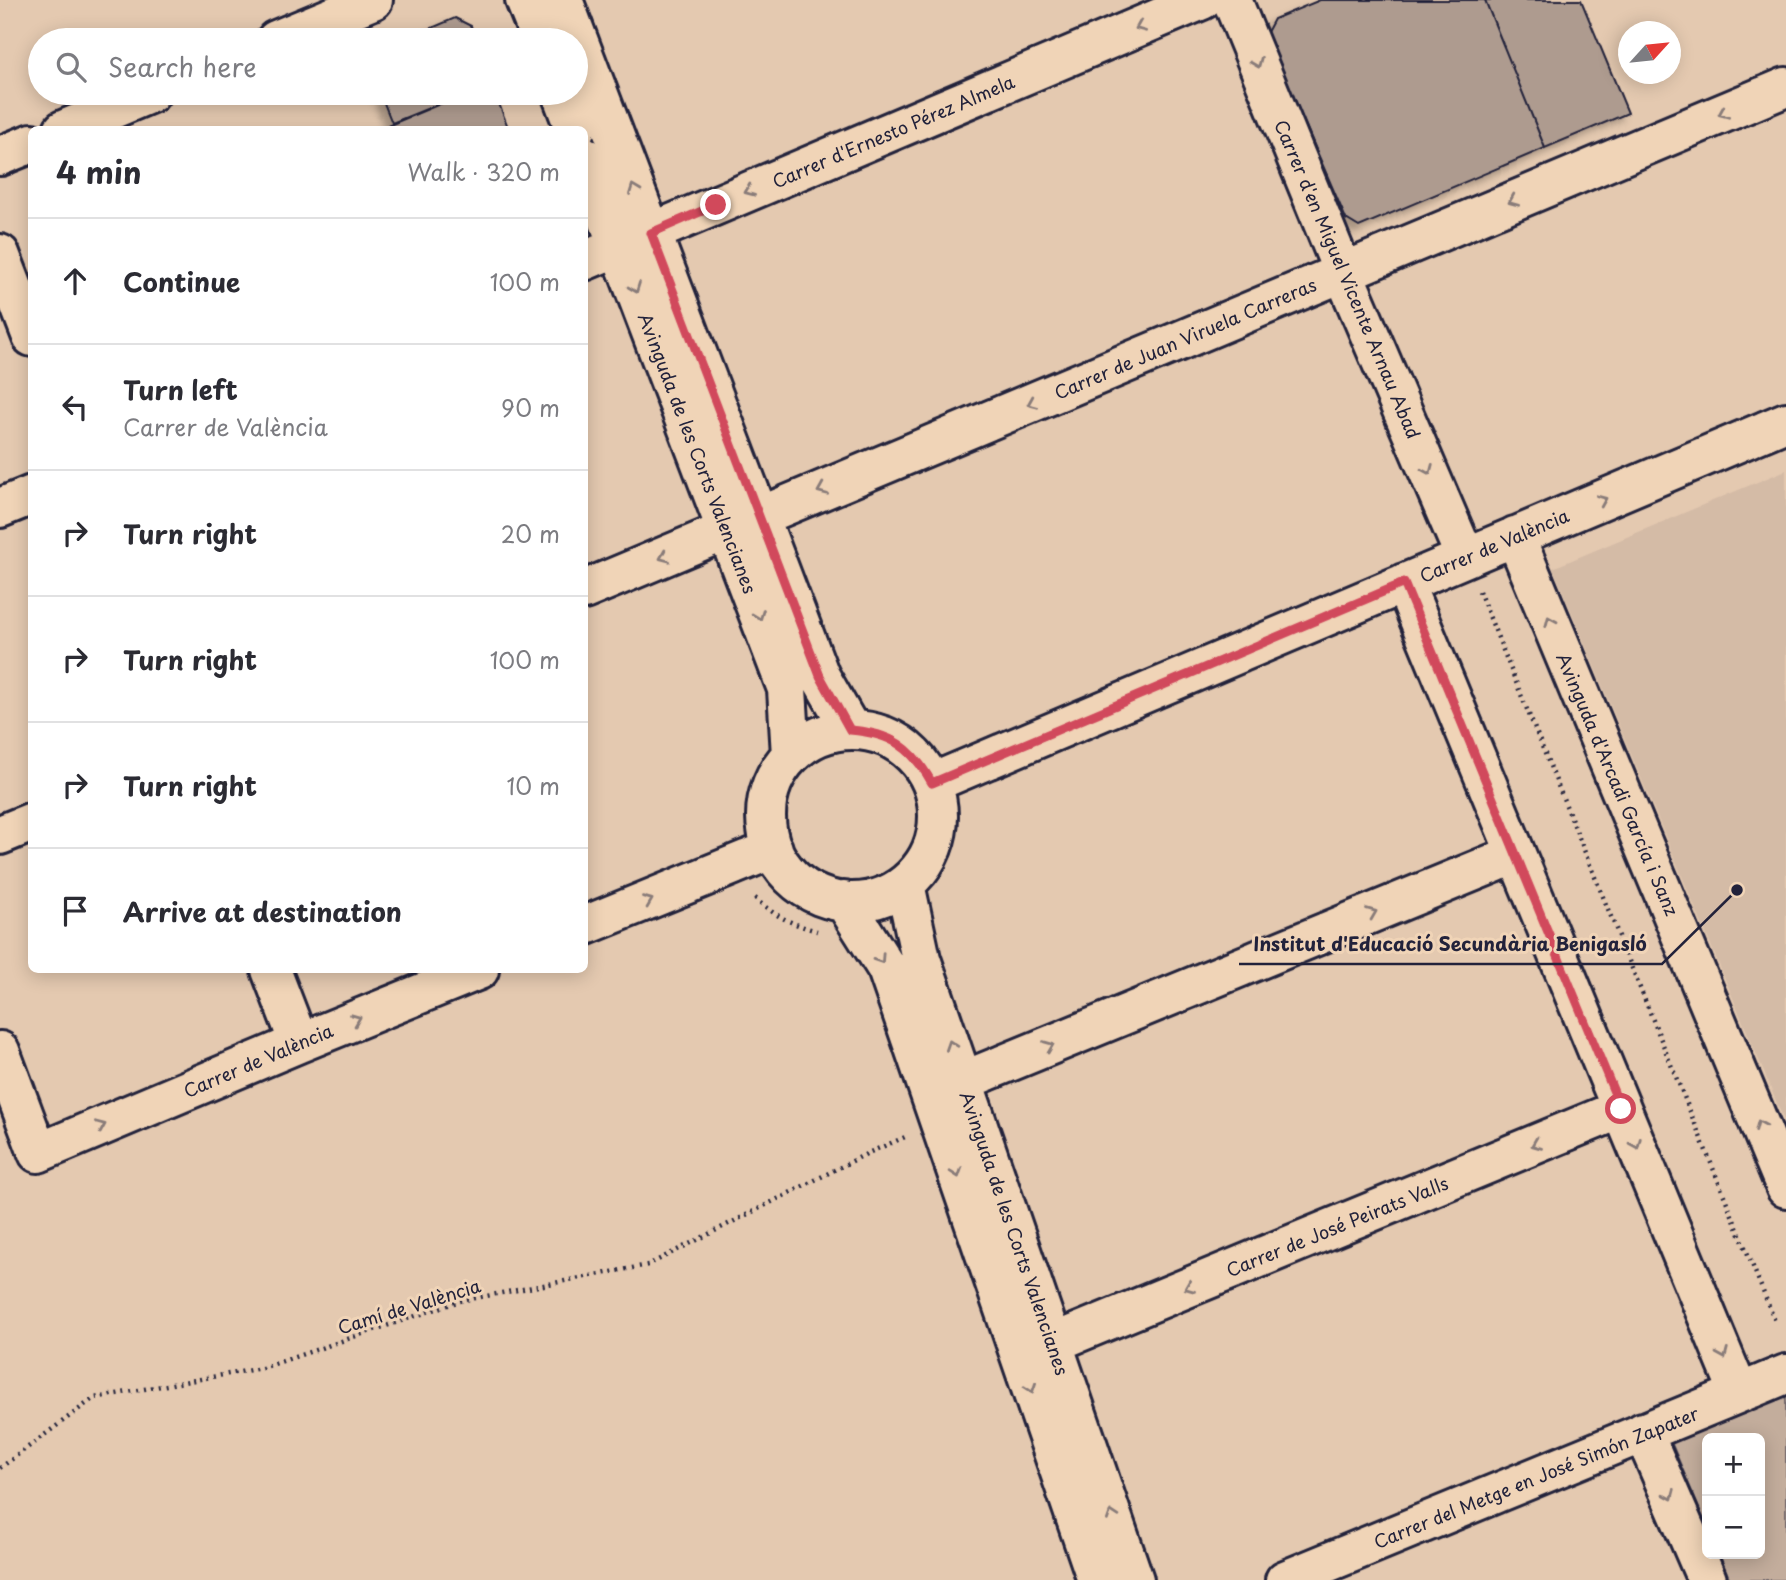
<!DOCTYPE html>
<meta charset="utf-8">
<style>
:root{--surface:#fff;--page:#f2f2f3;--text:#2b2b33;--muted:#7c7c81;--line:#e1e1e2}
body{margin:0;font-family:"Playpen Sans",sans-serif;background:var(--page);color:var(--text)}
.controls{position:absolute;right:21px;bottom:21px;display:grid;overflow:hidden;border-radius:10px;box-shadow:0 4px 18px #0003}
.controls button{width:63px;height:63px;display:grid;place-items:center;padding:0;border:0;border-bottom:2px solid var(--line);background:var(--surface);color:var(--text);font:35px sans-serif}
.compass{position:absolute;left:1618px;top:21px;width:63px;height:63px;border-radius:50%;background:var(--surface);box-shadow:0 4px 18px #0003;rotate:63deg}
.stop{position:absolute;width:21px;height:21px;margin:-16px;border:5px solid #d1495b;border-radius:50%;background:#fff}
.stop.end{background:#d1495b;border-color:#fff;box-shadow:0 2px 7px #0008}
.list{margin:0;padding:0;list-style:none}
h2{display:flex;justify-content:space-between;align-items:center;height:91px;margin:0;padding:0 28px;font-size:30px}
h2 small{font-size:23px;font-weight:400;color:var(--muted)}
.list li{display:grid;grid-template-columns:46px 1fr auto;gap:21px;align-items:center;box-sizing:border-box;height:126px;padding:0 28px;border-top:2px solid var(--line)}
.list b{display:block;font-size:26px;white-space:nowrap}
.list p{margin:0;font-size:23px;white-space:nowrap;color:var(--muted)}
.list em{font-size:23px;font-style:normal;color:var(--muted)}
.icon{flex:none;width:38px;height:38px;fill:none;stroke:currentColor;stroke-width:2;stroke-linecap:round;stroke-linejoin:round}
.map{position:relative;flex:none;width:1786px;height:1580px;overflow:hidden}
.search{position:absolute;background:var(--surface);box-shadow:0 4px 18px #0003;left:28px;top:28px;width:560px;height:77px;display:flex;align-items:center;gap:18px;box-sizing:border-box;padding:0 24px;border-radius:38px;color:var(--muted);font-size:26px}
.panel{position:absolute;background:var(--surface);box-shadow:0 4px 18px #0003;left:28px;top:126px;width:560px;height:847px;border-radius:10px}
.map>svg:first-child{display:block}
</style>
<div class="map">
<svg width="1786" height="1580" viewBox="0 0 1786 1580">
<defs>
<filter id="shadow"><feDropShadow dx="-6" dy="6" stdDeviation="3.5" flood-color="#0004"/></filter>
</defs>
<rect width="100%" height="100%" fill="#e4c9b0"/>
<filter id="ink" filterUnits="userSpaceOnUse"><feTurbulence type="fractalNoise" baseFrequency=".0143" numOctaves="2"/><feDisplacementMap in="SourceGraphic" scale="14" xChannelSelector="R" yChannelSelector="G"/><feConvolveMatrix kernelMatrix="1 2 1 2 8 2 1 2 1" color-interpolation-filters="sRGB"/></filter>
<g filter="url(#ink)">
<path fill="#d4bba6" d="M 1786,470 L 1786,1125 L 1553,568 Z"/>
<path fill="#c3ad9c" stroke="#72686c" stroke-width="2" d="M 1786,1394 L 1786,1580 L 1730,1580 L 1719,1554 L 1760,1554 L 1760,1438 L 1707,1438 L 1707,1527 L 1671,1442 Z"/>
<path fill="#ae9b8f" stroke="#22223b" stroke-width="2" filter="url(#shadow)" d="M 1320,0 L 1485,0 L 1545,148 L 1359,227 L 1346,219 L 1266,34 L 1274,19 Z
M 1485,0 L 1581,0 L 1628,113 L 1545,148 Z
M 455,18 L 471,26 L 476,40 L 404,40 Z
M 380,93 L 466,93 L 392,123 Z
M 466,93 L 495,93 L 509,130 L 378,130 Z"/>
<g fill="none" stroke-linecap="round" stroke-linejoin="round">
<g stroke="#22223b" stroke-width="44">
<path id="minor" d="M 525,0 L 541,40
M 563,0 L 820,676 L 851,730
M 1232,0 L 1343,272 L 1465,557
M 276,40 L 373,0
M 561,93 L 575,130
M 63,130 L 151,93
M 0,156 L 32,143
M 584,156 L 787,689 L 791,755
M 0,254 L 32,337
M 584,261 L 1202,0
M 0,508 L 32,495
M 1515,536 L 1786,1188
M 1404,583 L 1739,1393
M 584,590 L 1786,87
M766 816a86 86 0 1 1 172 0a86 86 0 1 1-172 0Z
M 932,783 L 1786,422
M 0,835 L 32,822
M 905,884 L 921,959 L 1134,1580
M 844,901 L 887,969 L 1097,1580
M 584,926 L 773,849
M 271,970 L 299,1043
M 0,1051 L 38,1153 L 299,1043 L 479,970
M 963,1081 L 1516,854
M 1053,1343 L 1621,1109
M 1643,1432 L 1707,1580
M 1285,1580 L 1786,1374"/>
</g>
<path stroke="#22223b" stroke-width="4.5" stroke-dasharray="2 5" stroke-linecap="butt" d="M 1479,591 L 1775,1321
M 755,898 C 774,916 792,924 817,931
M 0,1468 L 94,1398 L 262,1368 L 460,1301 L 648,1265 L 868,1153 L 905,1137"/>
<use href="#minor" stroke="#f0d4b7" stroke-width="38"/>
</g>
<defs><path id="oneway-chevron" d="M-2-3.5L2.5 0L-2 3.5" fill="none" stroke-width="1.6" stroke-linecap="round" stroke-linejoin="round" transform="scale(1.75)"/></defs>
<g stroke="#897b79">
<use href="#oneway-chevron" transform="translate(1140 27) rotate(157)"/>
<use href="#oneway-chevron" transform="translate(1257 63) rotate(68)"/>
<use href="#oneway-chevron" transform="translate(1723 113) rotate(157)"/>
<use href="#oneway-chevron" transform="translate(634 189) rotate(-111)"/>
<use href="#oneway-chevron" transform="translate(749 191) rotate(157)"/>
<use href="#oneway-chevron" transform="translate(1513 201) rotate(157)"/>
<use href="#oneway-chevron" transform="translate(635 288) rotate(69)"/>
<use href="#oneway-chevron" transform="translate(1032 403) rotate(157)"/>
<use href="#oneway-chevron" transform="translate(1428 470) rotate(67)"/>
<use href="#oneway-chevron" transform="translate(822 490) rotate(157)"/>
<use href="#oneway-chevron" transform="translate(1602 500) rotate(-23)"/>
<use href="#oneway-chevron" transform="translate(664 557) rotate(157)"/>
<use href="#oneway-chevron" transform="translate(759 615) rotate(69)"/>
<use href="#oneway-chevron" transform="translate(1550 621) rotate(-113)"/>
<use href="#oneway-chevron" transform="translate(648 901) rotate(-22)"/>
<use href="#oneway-chevron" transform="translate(1372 913) rotate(-22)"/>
<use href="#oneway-chevron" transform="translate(880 959) rotate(57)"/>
<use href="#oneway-chevron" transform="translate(356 1019) rotate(-22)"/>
<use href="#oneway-chevron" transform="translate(951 1045) rotate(-109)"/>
<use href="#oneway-chevron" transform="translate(1049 1046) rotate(-22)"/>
<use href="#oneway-chevron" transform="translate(1760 1125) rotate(-113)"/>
<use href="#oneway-chevron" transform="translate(101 1126) rotate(-23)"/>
<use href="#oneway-chevron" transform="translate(1536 1144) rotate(158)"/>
<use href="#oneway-chevron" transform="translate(1636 1144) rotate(67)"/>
<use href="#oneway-chevron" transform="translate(957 1173) rotate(71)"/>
<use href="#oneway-chevron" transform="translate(1189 1287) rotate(158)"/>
<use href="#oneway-chevron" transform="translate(1723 1354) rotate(67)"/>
<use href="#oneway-chevron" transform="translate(1031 1388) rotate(71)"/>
<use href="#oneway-chevron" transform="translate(1670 1495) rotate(67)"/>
<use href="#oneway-chevron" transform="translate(1112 1515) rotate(-109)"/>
</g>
</g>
<g fill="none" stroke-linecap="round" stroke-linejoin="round" filter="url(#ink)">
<path stroke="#d1495b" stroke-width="9" d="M 716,205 L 651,233 L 820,676 L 850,730 C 891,733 912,747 932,783 L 1404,583 L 1621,1109"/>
</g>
<g text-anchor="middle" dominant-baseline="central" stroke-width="6" stroke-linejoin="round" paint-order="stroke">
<g font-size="18" fill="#22223b" stroke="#f0d4b7">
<text transform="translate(893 131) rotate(-23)">Carrer d'Ernesto Pérez Almela</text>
<text transform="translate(1348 279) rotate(67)">Carrer d'en Miguel Vicente Arnau Abad</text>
<text transform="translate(1185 338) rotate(-23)">Carrer de Juan Viruela Carreras</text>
<text transform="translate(698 453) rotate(69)">Avinguda de les Corts Valencianes</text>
<text transform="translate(1494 545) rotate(-23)">Carrer de València</text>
<text transform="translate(1618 784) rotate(67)">Avinguda d'Arcadi García i Sanz</text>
<text transform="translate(258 1060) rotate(-23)">Carrer de València</text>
<text transform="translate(1337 1226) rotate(-22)">Carrer de José Peirats Valls</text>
<text transform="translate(1015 1233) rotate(71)">Avinguda de les Corts Valencianes</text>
<text transform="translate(409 1306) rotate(-17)">Camí de València</text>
<text transform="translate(1536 1477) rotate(-22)">Carrer del Metge en José Simón Zapater</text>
</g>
</g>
<path fill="none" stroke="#22223b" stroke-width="2.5" d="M1737 890L1662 964H1239"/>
<circle fill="#22223b" stroke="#f0d4b7" stroke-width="2.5" cx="1737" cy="890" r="7"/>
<g font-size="19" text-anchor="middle" font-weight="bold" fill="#22223b" stroke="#f0d4b7" stroke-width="6" stroke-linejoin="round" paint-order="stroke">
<text x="1450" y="951">Institut d'Educació Secundària Benigasló</text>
</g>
</svg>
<div class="controls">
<button>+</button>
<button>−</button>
</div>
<svg class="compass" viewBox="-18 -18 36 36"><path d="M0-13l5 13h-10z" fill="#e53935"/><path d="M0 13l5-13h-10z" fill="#7c7c81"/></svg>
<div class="stop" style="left:1621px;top:1109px"></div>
<div class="stop end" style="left:716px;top:205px"></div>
<div class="search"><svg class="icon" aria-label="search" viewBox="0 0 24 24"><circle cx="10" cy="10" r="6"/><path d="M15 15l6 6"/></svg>Search here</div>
<section class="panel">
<h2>4 min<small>Walk · 320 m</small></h2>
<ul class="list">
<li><svg class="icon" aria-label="ahead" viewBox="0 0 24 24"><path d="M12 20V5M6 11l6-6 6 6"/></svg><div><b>Continue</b></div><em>100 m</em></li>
<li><svg class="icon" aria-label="left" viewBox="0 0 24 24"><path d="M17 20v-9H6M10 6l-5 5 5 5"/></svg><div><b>Turn left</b><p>Carrer de València</p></div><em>90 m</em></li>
<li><svg class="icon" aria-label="right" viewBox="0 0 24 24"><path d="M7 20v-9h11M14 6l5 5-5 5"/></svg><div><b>Turn right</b></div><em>20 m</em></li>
<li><svg class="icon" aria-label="right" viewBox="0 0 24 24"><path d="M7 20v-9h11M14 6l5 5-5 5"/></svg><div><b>Turn right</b></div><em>100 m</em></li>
<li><svg class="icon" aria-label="right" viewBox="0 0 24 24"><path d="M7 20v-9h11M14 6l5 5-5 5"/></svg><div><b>Turn right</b></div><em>10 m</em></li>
<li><svg class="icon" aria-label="arrive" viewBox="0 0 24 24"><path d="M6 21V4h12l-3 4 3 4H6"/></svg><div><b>Arrive at destination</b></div></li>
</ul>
</section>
</div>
